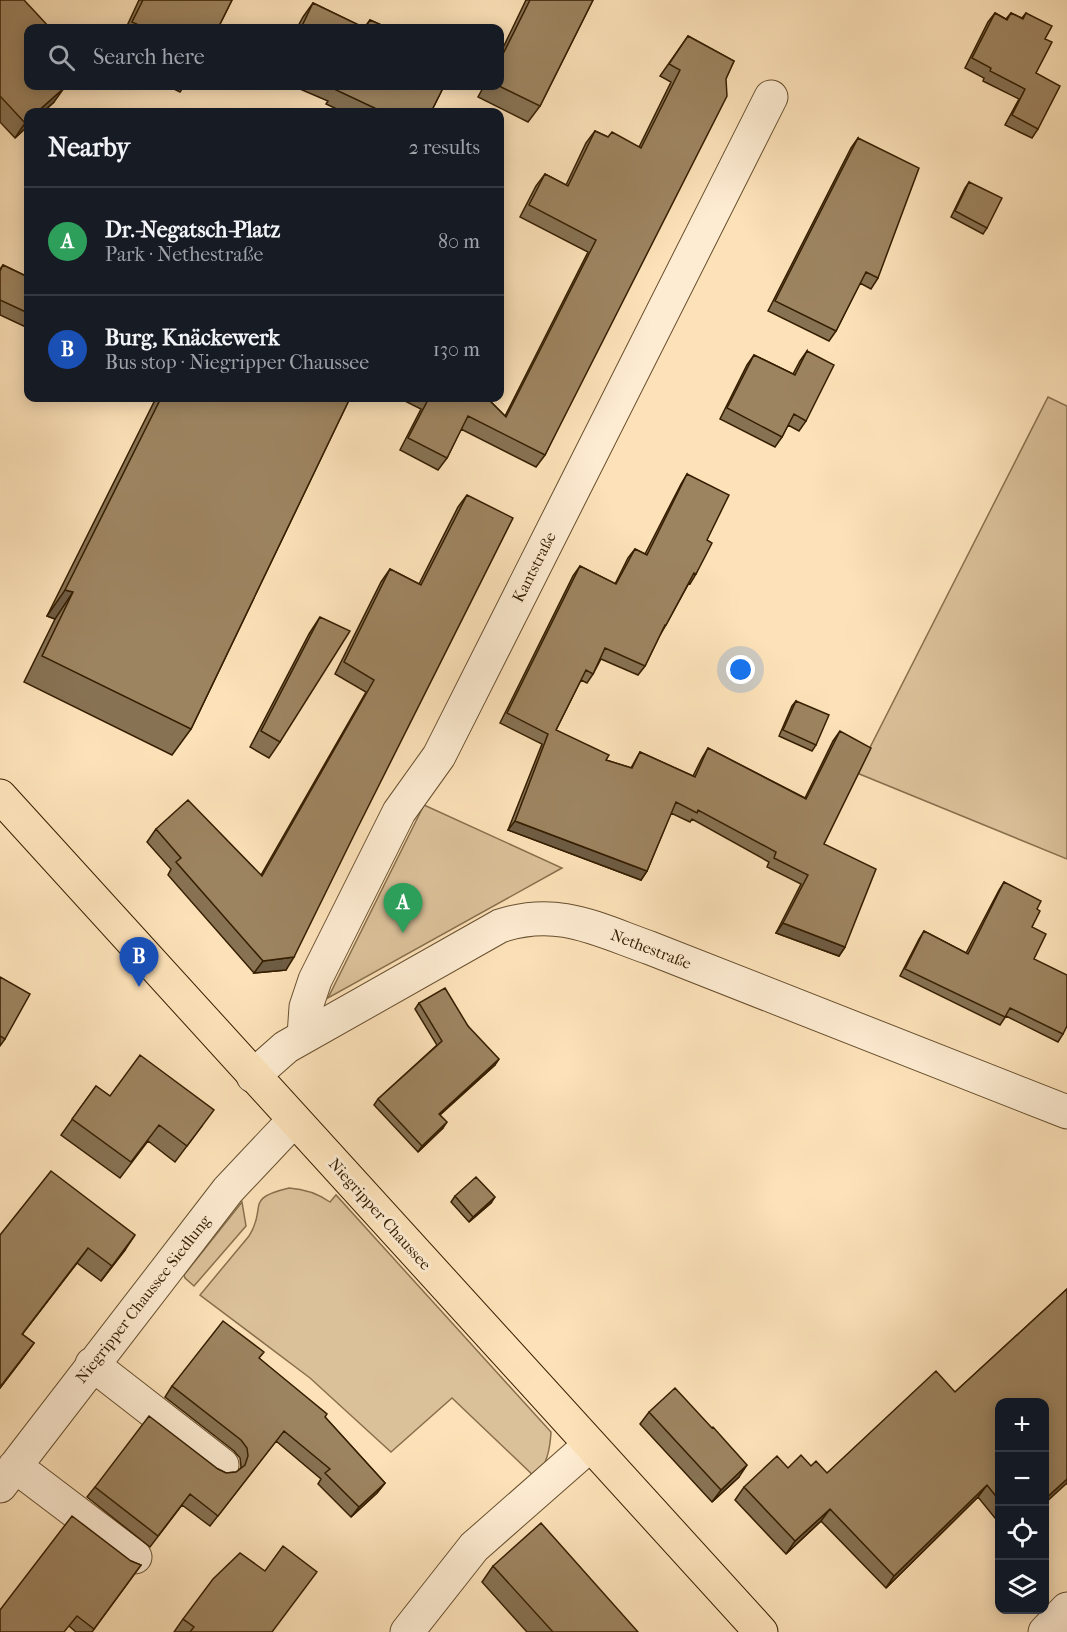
<!DOCTYPE html>
<meta charset="utf-8">
<style>
:root{--surface:#171b24;--page:#20242c;--text:#f1f3f6;--muted:#9ea1a6;--line:#363941;--accent:#2563eb}
body{margin:0;font-family:"IM FELL French Canon",serif;background:var(--page);color:var(--text)}
.controls{position:absolute;right:18px;bottom:18px;display:grid;overflow:hidden;border-radius:12px;box-shadow:0 3px 15px #0003}
.controls button{width:54px;height:54px;display:grid;place-items:center;padding:0;border:0;border-bottom:2px solid var(--line);background:var(--surface);color:var(--text);font:30px sans-serif}
.you{position:absolute;left:741px;top:670px;width:21px;height:21px;margin:-15px;border:4px solid #fff;border-radius:50%;background:#1a73e8;box-shadow:0 0 0 9px #1a73e833}
.badge{display:grid;place-items:center;width:39px;height:39px;border-radius:50%;background:var(--accent);color:#fff;font-size:20px;font-weight:700}
.pin{position:absolute;translate:-50% -50px;filter:drop-shadow(0 2px 3px #0008)}
.pin::after{content:'';position:absolute;top:32px;width:21px;height:18px;background:inherit;clip-path:polygon(0 0,100% 0,50% 100%)}
.list{margin:0;padding:0;list-style:none}
h2{display:flex;justify-content:space-between;align-items:center;height:78px;margin:0;padding:0 24px;font-size:26px}
h2 small{font-size:20px;font-weight:400;color:var(--muted)}
.list li{display:grid;grid-template-columns:39px 1fr auto;gap:18px;align-items:center;box-sizing:border-box;height:108px;padding:0 24px;border-top:2px solid var(--line)}
.list b{display:block;font-size:22px;white-space:nowrap}
.list p{margin:0;font-size:20px;white-space:nowrap;color:var(--muted)}
.list em{font-size:20px;font-style:normal;color:var(--muted)}
.icon{flex:none;width:33px;height:33px;fill:none;stroke:currentColor;stroke-width:2;stroke-linecap:round;stroke-linejoin:round}
.map{position:relative;flex:none;width:1067px;height:1632px;overflow:hidden}
.search{position:absolute;background:var(--surface);box-shadow:0 3px 15px #0003;left:24px;top:24px;width:480px;height:66px;display:flex;align-items:center;gap:15px;box-sizing:border-box;padding:0 21px;border-radius:12px;color:var(--muted);font-size:22px}
.panel{position:absolute;background:var(--surface);box-shadow:0 3px 15px #0003;left:24px;top:108px;width:480px;height:294px;border-radius:12px}
.map>svg:first-child{display:block}
</style>
<div class="map">
<svg width="1067" height="1632" viewBox="0 0 1067 1632">
<rect width="100%" height="100%" fill="#fde2b9"/>
<filter id="stains"><feTurbulence type="fractalNoise" baseFrequency=".00333" numOctaves="4"/><feColorMatrix values="0 0 0 0 .2 0 0 0 0 .09 0 0 0 0 .02 0 0 0 .5 -.17"/></filter>
<radialGradient id="worn" r=".72"><stop offset=".6" stop-color="#630" stop-opacity="0"/><stop offset="1" stop-color="#630" stop-opacity=".3"/></radialGradient>
<path fill="#dbc19a" stroke="#88704d" stroke-width="1.5" d="M 1048,397 L 1067,406 L 1067,859 L 857,773 Z
M 424,805 L 562,868 L 328,998 Z
M 289,1188 C 305,1189 317,1193 330,1202 L 336,1195 L 551,1432 C 550,1450 547,1463 536,1478 L 452,1398 L 391,1452 L 310,1378 L 200,1295 L 249,1236 C 268,1206 243,1199 289,1188 Z
M 242,1202 L 246,1226 L 194,1286 L 185,1278 L 184,1275 Z"/>
<g fill="none" stroke-linecap="round" stroke-linejoin="round">
<g stroke="#674f2e" stroke-width="35">
<path id="minor" d="M 304,1036 L 306,1007 L 315,980 L 399,812 L 439,756 L 771,97
M 253,1076 L 286,1047 L 500,926 C 558,907 596,929 650,948 L 1067,1112
M 92,1364 L 222,1465
M 15,1466 L 135,1557
M 0,1486 L 228,1190 L 294,1120
M 407,1632 L 474,1547 L 590,1445
M 1045,1632 L 1067,1609"/>
</g>
<g stroke="#351e00" stroke-width="35">
<path id="major" d="M 0,796 L 761,1632"/>
</g>
<use href="#minor" stroke="#feecd2" stroke-width="33"/>
<use href="#major" stroke="#fde2b9" stroke-width="33"/>
</g>
<path fill="#877253" stroke="#351e00" stroke-width="1.5" d="M 0,0 L 54,102 L 43,112 L 28,112 L 28,126 L 15,138 L 0,122 Z
M 139,0 L 232,0 L 218,28 L 126,28 Z
M 526,0 L 593,0 L 540,106 L 528,122 L 478,97 L 484,86 L 500,86 L 500,54 Z
M 313,3 L 364,28 L 370,20 L 388,28 L 297,28 L 303,17 Z
M 995,13 L 1006,19 L 1011,13 L 1022,18 L 1026,13 L 1045,39 L 1036,73 L 1038,129 L 1032,138 L 1005,125 L 1019,99 L 983,81 L 984,78 L 965,68 L 988,22 Z
M 688,36 L 734,61 L 545,455 L 536,467 L 461,429 L 447,458 L 438,470 L 400,450 L 421,409 L 399,398 L 487,398 L 505,416 L 588,252 L 520,217 L 536,186 L 545,174 L 566,185 L 586,143 L 595,131 L 608,137 L 639,147 L 671,82 L 660,76 Z
M 168,86 L 184,86 L 180,92 Z
M 293,86 L 444,86 L 431,112 L 343,112 L 326,104 L 328,101 Z
M 858,138 L 878,278 L 871,289 L 860,283 L 836,331 L 829,341 L 768,311 L 851,148 Z
M 969,182 L 987,228 L 983,234 L 951,217 L 965,188 Z
M 3,265 L 28,277 L 28,328 L 0,315 L 0,269 Z
M 807,351 L 806,421 L 799,431 L 788,425 L 782,437 L 775,447 L 720,419 L 747,365 L 754,355 L 793,374 L 800,361 Z
M 156,398 L 350,398 L 191,729 L 172,755 L 24,682 L 55,619 L 47,616 Z
M 687,474 L 707,540 L 696,574 L 690,584 L 689,583 L 666,625 L 660,635 L 645,666 L 638,675 L 601,659 L 593,674 L 587,683 L 581,680 L 556,730 L 606,760 L 631,768 L 640,752 L 693,776 L 702,758 L 708,748 L 805,798 L 833,741 L 840,731 L 824,844 L 845,947 L 839,956 L 776,933 L 801,884 L 767,867 L 769,862 L 692,819 L 690,822 L 671,813 L 647,871 L 641,880 L 508,830 L 542,744 L 500,723 L 573,576 L 580,566 L 615,584 L 628,558 L 635,549 L 645,554 L 681,484 Z
M 467,495 L 286,970 L 254,973 L 168,875 L 171,869 L 147,842 L 156,829 L 261,875 L 366,692 L 335,674 L 381,582 L 390,569 L 419,584 L 458,507 Z
M 320,617 L 280,742 L 269,758 L 250,747 L 309,634 Z
M 796,701 L 816,745 L 812,751 L 779,736 L 792,706 Z
M 1004,882 L 1037,909 L 1032,927 L 1034,959 L 1063,1034 L 1058,1042 L 1006,1016 L 1000,1025 L 900,976 L 919,939 L 924,931 L 966,953 L 999,890 Z
M 0,977 L 5,1039 L 0,1046 Z
M 419,1003 L 468,1026 L 495,1065 L 440,1115 L 443,1128 L 418,1152 L 374,1105 L 378,1099 L 437,1045 L 415,1009 Z
M 96,1086 L 110,1096 L 202,1126 L 175,1162 L 148,1141 L 120,1178 L 61,1135 Z
M 455,1196 L 491,1203 L 469,1222 L 451,1202 Z
M 0,1235 L 125,1250 L 101,1281 L 77,1263 L 22,1334 L 34,1343 L 0,1388 Z
M 1067,1289 L 1067,1484 L 999,1402 L 999,1523 L 978,1497 L 886,1588 L 821,1521 L 786,1554 L 735,1500 L 744,1487 L 788,1468 L 811,1466 L 827,1473 L 955,1392 Z
M 259,1358 L 325,1417 L 385,1483 L 377,1493 L 351,1517 L 318,1484 L 321,1479 L 276,1441 L 210,1526 L 182,1505 L 150,1547 L 87,1497 L 95,1487 L 218,1469 L 226,1473 L 236,1472 L 240,1469 L 241,1467 L 240,1458 L 234,1451 L 165,1397 L 172,1386 Z
M 649,1412 L 712,1428 L 739,1477 L 712,1502 L 640,1424 Z
M 131,1561 L 141,1565 L 92,1632 L 76,1632 L 69,1626 L 0,1632 Z
M 493,1566 L 638,1632 L 527,1632 L 482,1582 Z
M 183,1619 L 273,1632 L 174,1632 Z"/>
<path fill="#6e5c43" stroke="#351e00" stroke-width="1.5" d="M 64,88 L 54,102 L 43,112 L 37,112 Z
M 28,120 L 28,126 L 15,138 L 25,123 Z
M 65,590 L 73,592 L 55,619 L 47,616 Z
M 515,821 L 647,871 L 641,880 L 508,830 Z
M 783,923 L 845,947 L 839,956 L 776,933 Z
M 294,957 L 286,970 L 254,973 L 263,961 Z
M 499,1059 L 495,1065 L 435,1119 L 439,1114 Z
M 447,1122 L 443,1128 L 418,1152 L 422,1146 Z
M 495,1197 L 491,1203 L 469,1222 L 473,1217 Z
M 135,1235 L 125,1250 L 101,1281 L 112,1266 Z
M 88,1248 L 77,1263 L 11,1349 L 22,1334 Z
M 34,1343 L 23,1358 L 0,1388 L 0,1387 Z
M 747,1465 L 739,1477 L 712,1502 L 721,1490 Z
M 1067,1479 L 1067,1483 L 1044,1504 L 1044,1500 Z
M 385,1483 L 377,1493 L 351,1517 L 359,1507 Z
M 987,1485 L 978,1497 L 886,1588 L 894,1576 Z
M 830,1509 L 821,1521 L 786,1554 L 795,1541 Z"/>
<path fill="#9d8460" stroke="#351e00" stroke-width="1.5" d="M 0,0 L 24,0 L 50,28 L 28,28 L 28,86 L 62,86 L 64,88 L 37,112 L 28,112 L 28,120 L 25,123 L 0,96 Z
M 143,0 L 232,0 L 218,28 L 145,28 L 132,22 Z
M 530,0 L 593,0 L 540,106 L 499,86 L 500,60 Z
M 313,3 L 365,28 L 370,20 L 388,28 L 301,28 Z
M 995,13 L 1007,20 L 1011,13 L 1023,19 L 1026,13 L 1052,26 L 1045,39 L 1052,42 L 1036,73 L 1060,86 L 1038,129 L 1012,115 L 1025,89 L 990,71 L 991,68 L 972,58 Z
M 688,36 L 734,61 L 726,79 L 727,96 L 545,455 L 468,416 L 447,458 L 408,438 L 429,398 L 487,398 L 506,417 L 596,240 L 529,205 L 545,174 L 568,186 L 595,131 L 608,137 L 612,132 L 641,148 L 680,70 L 669,64 Z
M 335,86 L 444,86 L 431,112 L 383,112 L 336,90 L 338,87 Z
M 858,138 L 919,168 L 878,278 L 866,272 L 836,331 L 775,301 Z
M 969,182 L 1002,198 L 987,228 L 955,211 Z
M 3,265 L 28,277 L 28,313 L 0,300 L 0,271 Z
M 807,351 L 834,365 L 806,421 L 794,414 L 782,437 L 727,408 L 754,355 L 795,375 Z
M 161,398 L 350,398 L 191,729 L 42,656 L 73,592 L 65,590 Z
M 687,474 L 729,495 L 707,540 L 712,543 L 696,574 L 694,573 L 666,625 L 665,625 L 645,666 L 605,648 L 593,674 L 586,670 L 556,730 L 609,755 L 606,760 L 632,768 L 640,752 L 695,777 L 708,748 L 806,799 L 840,731 L 871,748 L 824,844 L 876,869 L 845,947 L 783,923 L 808,875 L 774,858 L 776,852 L 698,810 L 697,813 L 676,802 L 647,871 L 515,821 L 548,734 L 507,713 L 580,566 L 616,584 L 635,549 L 647,555 Z
M 467,495 L 513,518 L 356,831 L 294,957 L 263,961 L 176,862 L 181,858 L 156,829 L 188,800 L 262,876 L 374,680 L 344,662 L 390,569 L 421,585 Z
M 320,617 L 350,631 L 280,742 L 261,731 Z
M 796,701 L 829,715 L 816,745 L 783,730 Z
M 1004,882 L 1041,901 L 1037,909 L 1040,911 L 1032,927 L 1046,934 L 1034,959 L 1067,975 L 1067,1026 L 1063,1034 L 1010,1008 L 1005,1017 L 905,969 L 924,931 L 968,954 Z
M 0,977 L 30,994 L 5,1039 L 0,1036 Z
M 445,988 L 468,1026 L 499,1059 L 439,1114 L 447,1122 L 422,1146 L 378,1099 L 442,1041 L 419,1003 Z
M 140,1055 L 214,1110 L 187,1146 L 159,1125 L 131,1162 L 72,1119 L 96,1086 L 110,1096 Z
M 51,1171 L 135,1235 L 112,1266 L 88,1248 L 22,1334 L 34,1343 L 0,1387 L 0,1235 Z
M 476,1177 L 495,1197 L 473,1217 L 455,1196 Z
M 1067,1289 L 1067,1479 L 1044,1500 L 1044,1402 L 999,1402 L 999,1500 L 987,1485 L 894,1576 L 830,1509 L 795,1541 L 744,1487 L 777,1456 L 788,1468 L 801,1455 L 811,1466 L 816,1461 L 827,1473 L 936,1371 L 955,1392 Z
M 223,1321 L 264,1352 L 259,1358 L 327,1414 L 325,1417 L 385,1483 L 359,1507 L 325,1473 L 330,1469 L 284,1431 L 218,1516 L 190,1494 L 158,1536 L 95,1487 L 149,1416 L 218,1469 L 226,1473 L 236,1472 L 245,1465 L 248,1456 L 247,1448 L 241,1440 L 172,1386 Z
M 675,1388 L 712,1428 L 713,1427 L 747,1465 L 721,1490 L 649,1412 Z
M 72,1516 L 131,1561 L 141,1565 L 94,1629 L 77,1616 L 64,1632 L 0,1632 L 0,1610 Z
M 541,1523 L 638,1632 L 553,1632 L 493,1566 Z
M 283,1546 L 317,1572 L 272,1632 L 190,1632 L 194,1627 L 183,1619 L 213,1579 L 240,1553 L 265,1571 Z"/>
<g text-anchor="middle" dominant-baseline="central" stroke-width="6" stroke-linejoin="round" paint-order="stroke">
<g font-size="16" fill="#351e00" stroke="#feecd2">
<text transform="translate(534 567) rotate(-63)">Kantstraße</text>
<text transform="translate(651 949) rotate(21)">Nethestraße</text>
<text transform="translate(380 1214) rotate(48)">Niegripper Chaussee</text>
<text transform="translate(143 1299) rotate(-52)">Niegripper Chaussee Siedlung</text>
</g>
</g>
<rect width="100%" height="100%" filter="url(#stains)"/>
<rect width="100%" height="100%" fill="url(#worn)"/>
</svg>
<div class="controls">
<button>+</button>
<button>−</button>
<button><svg class="icon" aria-label="locate" viewBox="0 0 24 24"><circle cx="12" cy="12" r="6"/><path d="M12 2v4M12 18v4M2 12h4M18 12h4"/></svg></button>
<button><svg class="icon" aria-label="layers" viewBox="0 0 24 24"><path d="M12 4l9 5-9 5-9-5zM3 14l9 5 9-5"/></svg></button>
</div>
<div class="you"></div>
<div class="pin badge" style="left:403px;top:933px;background:#2e9e5b">A</div>
<div class="pin badge" style="left:139px;top:987px;background:#1a4fb4">B</div>
<div class="search"><svg class="icon" aria-label="search" viewBox="0 0 24 24"><circle cx="10" cy="10" r="6"/><path d="M15 15l6 6"/></svg>Search here</div>
<section class="panel">
<h2>Nearby<small>2 results</small></h2>
<ul class="list">
<li><span class="badge" style="background:#2e9e5b">A</span><div><b>Dr.-Negatsch-Platz</b><p>Park · Nethestraße</p></div><em>80 m</em></li>
<li><span class="badge" style="background:#1a4fb4">B</span><div><b>Burg, Knäckewerk</b><p>Bus stop · Niegripper Chaussee</p></div><em>130 m</em></li>
</ul>
</section>
</div>
